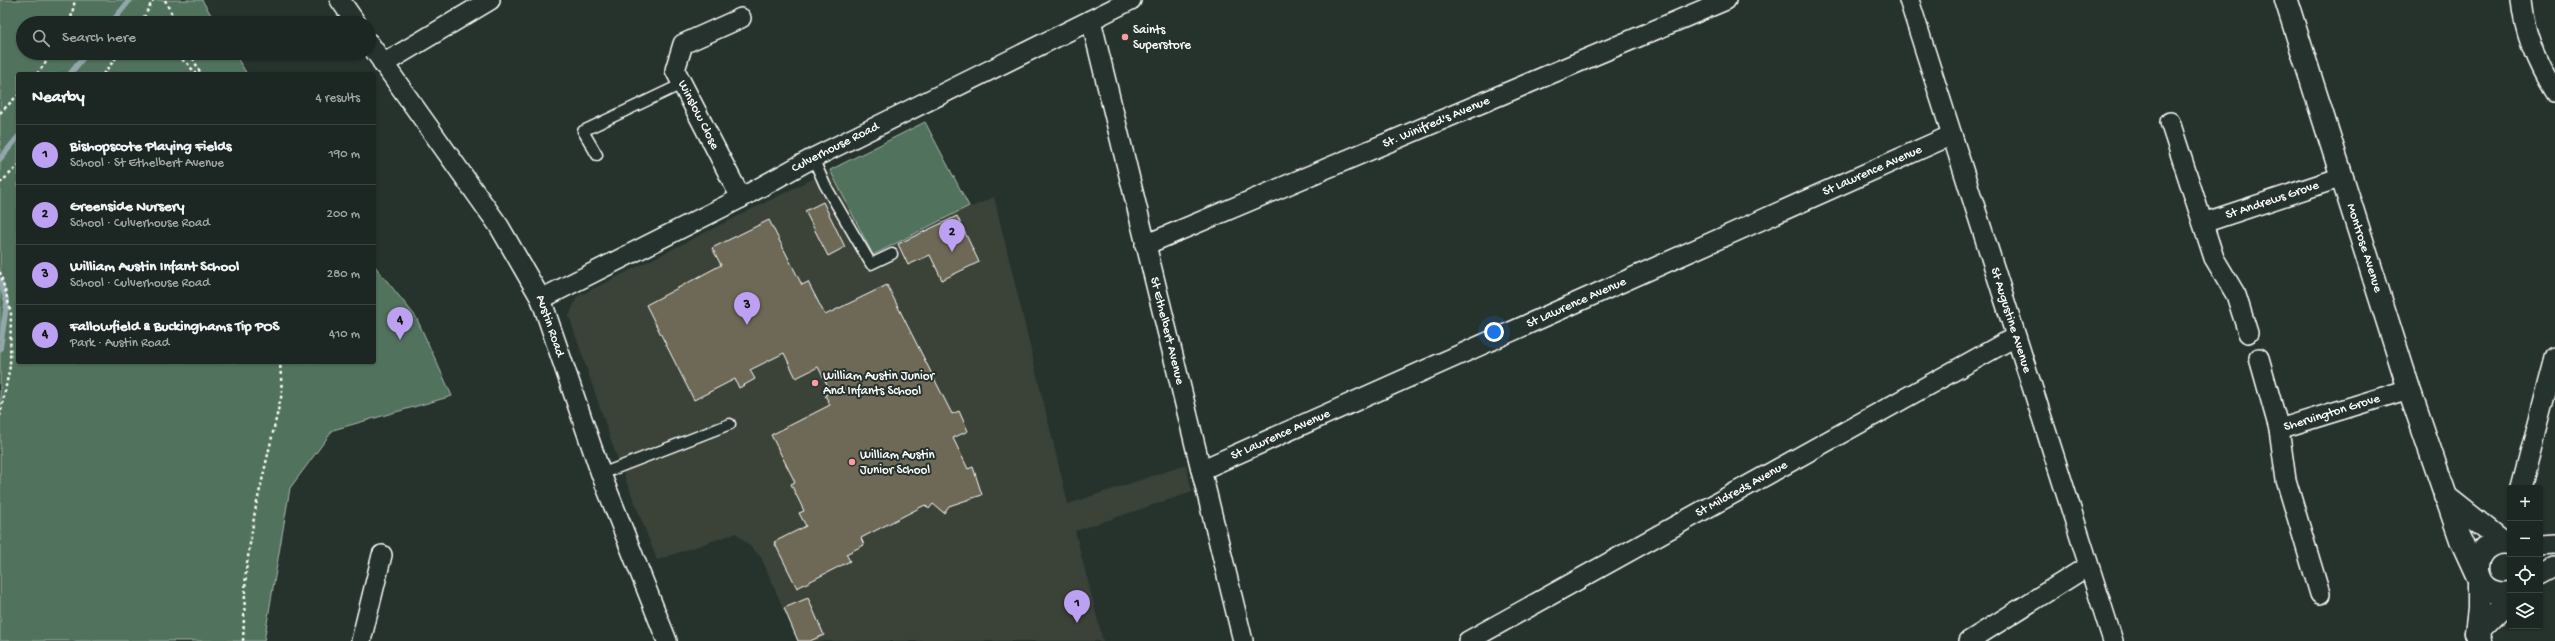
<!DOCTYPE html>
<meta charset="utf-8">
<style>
:root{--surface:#1c2622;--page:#29322f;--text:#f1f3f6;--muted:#a0a5a5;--line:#3a4340;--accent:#bca0f2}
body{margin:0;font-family:"Gochi Hand",sans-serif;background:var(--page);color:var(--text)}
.controls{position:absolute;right:12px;bottom:12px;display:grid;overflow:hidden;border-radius:4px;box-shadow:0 1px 3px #0004}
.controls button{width:36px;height:36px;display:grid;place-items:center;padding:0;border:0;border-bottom:1px solid var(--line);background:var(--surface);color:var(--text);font:20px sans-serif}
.you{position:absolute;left:1494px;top:332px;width:14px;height:14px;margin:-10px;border:3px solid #fff;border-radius:50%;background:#1a73e8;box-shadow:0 0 0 6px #1a73e833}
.badge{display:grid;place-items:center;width:26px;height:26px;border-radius:50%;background:var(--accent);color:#111;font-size:13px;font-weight:700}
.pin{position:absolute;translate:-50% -33px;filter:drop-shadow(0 1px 2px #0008)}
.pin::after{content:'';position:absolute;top:21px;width:14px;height:12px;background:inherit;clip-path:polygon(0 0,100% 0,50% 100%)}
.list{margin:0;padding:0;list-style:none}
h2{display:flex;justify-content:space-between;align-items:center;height:52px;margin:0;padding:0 16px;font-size:17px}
h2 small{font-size:13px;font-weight:400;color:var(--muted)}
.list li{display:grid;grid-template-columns:26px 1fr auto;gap:12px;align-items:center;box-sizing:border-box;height:60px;padding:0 16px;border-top:1px solid var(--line)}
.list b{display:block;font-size:15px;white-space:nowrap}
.list p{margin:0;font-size:13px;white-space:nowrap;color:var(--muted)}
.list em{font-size:13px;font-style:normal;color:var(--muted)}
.icon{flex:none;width:22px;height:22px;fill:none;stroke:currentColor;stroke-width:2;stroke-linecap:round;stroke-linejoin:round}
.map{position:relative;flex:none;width:2555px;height:641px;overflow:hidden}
.search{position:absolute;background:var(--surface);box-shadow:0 1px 3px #0004;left:16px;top:16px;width:360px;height:44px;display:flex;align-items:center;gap:10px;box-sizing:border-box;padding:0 14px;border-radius:22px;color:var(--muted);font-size:15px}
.panel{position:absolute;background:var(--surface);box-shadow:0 1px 3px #0004;left:16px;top:72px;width:360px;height:292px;border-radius:4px}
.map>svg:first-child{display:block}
</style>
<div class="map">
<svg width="2555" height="641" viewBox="0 0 2555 641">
<rect width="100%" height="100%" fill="#26332d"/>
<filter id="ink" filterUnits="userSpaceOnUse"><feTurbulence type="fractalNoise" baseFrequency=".025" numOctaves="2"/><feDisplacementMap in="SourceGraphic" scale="8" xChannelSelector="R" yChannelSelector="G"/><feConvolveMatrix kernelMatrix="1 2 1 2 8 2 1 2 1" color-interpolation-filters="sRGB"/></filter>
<g filter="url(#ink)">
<path fill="#3b4339" d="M 830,170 L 873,255 L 969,206 L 972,207 L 994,197 L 1068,504 L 1186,465 L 1192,492 L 1075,531 L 1103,641 L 797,641 L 761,557 L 736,533 L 657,560 L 614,449 L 569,316 L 577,297 Z"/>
<path fill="#51725c" stroke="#a8b8ae" d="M 0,0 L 202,0 L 216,23 L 23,23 L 23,53 L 234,53 L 247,74 L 18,74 L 18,362 L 374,362 L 374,265 L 416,317 L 452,396 L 333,430 L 290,488 L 264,641 L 0,641 Z
M 925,122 L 969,206 L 873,255 L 830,170 Z"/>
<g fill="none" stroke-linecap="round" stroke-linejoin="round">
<path stroke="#92a7aa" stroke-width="5.5" d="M 111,23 L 130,0
M 70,74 L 87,53
M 0,159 L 18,137
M 0,281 L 7,302 L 0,349"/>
</g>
<path fill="#6d6956" stroke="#fff" d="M 823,202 L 845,247 L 828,256 L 805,211 Z
M 957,216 L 979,262 L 942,280 L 930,255 L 908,265 L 898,244 Z
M 769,220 L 802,285 L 808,282 L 825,315 L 887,285 L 952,414 L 959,411 L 968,431 L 953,438 L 968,469 L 973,467 L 982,495 L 949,506 L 944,513 L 933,504 L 929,509 L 925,505 L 861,538 L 864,545 L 846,554 L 850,561 L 797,588 L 774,542 L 806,526 L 799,513 L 804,511 L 791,484 L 795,482 L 771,435 L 830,405 L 825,395 L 831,392 L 818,367 L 796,378 L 784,353 L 750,370 L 755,379 L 739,388 L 735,379 L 694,400 L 646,305 L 721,265 L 712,248 Z
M 808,598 L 824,635 L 810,641 L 798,641 L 784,608 Z"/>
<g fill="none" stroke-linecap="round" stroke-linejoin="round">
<g stroke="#fff" stroke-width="13">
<path id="lane" d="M 597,155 L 583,131 L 682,84
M 813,158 L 825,185 L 871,264 L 892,254
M 601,474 L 730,424"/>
</g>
<g stroke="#fff" stroke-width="22">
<g id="street">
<path d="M 340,0 L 356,23"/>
<path id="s1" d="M 1909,0 L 2113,641"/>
<path d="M 2521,0 C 2524,33 2538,66 2555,93"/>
<path id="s2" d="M 1091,20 L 1243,641"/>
<path id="s3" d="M 369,43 L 499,226 L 541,299 L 601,474 L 667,641"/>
<path d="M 383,64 L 490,0"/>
<path d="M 2170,122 L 2214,258 L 2236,295 L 2248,333"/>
<path d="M 741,198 L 675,70 L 683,44 L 741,18"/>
<path id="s4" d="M 2203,223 L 2342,177"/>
<path id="s5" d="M 1145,245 L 1726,0"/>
<path id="s6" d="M 541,299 L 741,198 L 813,158 L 1131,0"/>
<path id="s7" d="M 2259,358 L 2279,429 L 2409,389"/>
<path d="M 2279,429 L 2286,480 L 2320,594"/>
<path id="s8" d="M 1201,470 L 1952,135"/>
<path d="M 2521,488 L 2555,358"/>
<path d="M 2540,545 L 2555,544"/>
<path d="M 2540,575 L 2555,567"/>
<path d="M 361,641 L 382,555"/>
<path id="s9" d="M 1468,641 L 2015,337"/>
<path d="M 1969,641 L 2088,566"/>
</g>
</g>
<g stroke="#fff" stroke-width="25">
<g id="primary">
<path id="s10" d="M 2286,0 L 2409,389 L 2461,540 L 2477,575"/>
<path d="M 2445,496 L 2503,542"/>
<path d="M 2510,543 C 2466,537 2466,599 2510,593"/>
<path d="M 2479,578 L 2479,609 L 2476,634 L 2481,641"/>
<path d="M 2476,634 L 2510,599"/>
</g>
</g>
<path stroke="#fff" stroke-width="2.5" stroke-dasharray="3 3" stroke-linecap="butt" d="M 165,0 L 176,23
M 70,23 L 75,0
M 141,23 L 153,0
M 172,53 L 187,63 L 196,74
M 190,53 L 201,74
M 37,74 L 53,53
M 103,74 L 120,53
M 0,113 L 18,95
M 0,183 L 18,166
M 0,272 L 11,312 L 10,366 L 0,416
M 243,641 L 246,570 L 255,511 L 282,393 L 280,362"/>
<use href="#lane" stroke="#26332d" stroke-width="10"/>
<use href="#street" stroke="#26332d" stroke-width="19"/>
<use href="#primary" stroke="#26332d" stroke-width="22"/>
</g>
</g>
<g fill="#ff9aa2" stroke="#26332d" stroke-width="1.5">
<circle cx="1125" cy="37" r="4"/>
<circle cx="815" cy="383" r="4"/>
<circle cx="852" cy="462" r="4"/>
</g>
<g text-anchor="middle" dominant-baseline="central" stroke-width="4" stroke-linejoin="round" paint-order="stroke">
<g font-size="13" fill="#fff" stroke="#26332d" text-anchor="start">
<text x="1133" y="30">Saints<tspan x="1133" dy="15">Superstore</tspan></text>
<text x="823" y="376">William Austin Junior<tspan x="823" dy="15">And Infants School</tspan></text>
<text x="860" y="455">William Austin<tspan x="860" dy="15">Junior School</tspan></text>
</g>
<g font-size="13" fill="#fff" stroke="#26332d">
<text transform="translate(698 115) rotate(63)">Winslow Close</text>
<text stroke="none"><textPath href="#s5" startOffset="316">St. Winifred's Avenue</textPath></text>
<text stroke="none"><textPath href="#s6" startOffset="331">Culverhouse Road</textPath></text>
<text stroke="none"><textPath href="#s8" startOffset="735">St Lawrence Avenue</textPath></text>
<text stroke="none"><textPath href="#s4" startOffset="73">St Andrews Grove</textPath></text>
<text stroke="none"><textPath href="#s10" startOffset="260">Montrose Avenue</textPath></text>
<text stroke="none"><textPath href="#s8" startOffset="411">St Lawrence Avenue</textPath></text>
<text stroke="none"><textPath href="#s1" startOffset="336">St Augustine Avenue</textPath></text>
<text stroke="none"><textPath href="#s3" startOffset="337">Austin Road</textPath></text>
<text stroke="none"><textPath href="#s2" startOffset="320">St Ethelbert Avenue</textPath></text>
<text stroke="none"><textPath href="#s7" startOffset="129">Shervington Grove</textPath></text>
<text stroke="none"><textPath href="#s8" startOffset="87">St Lawrence Avenue</textPath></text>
<text stroke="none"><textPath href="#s9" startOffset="313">St Mildreds Avenue</textPath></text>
</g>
</g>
</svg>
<div class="controls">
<button>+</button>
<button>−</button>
<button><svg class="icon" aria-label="locate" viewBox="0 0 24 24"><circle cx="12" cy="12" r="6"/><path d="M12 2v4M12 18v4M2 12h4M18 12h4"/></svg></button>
<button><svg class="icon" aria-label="layers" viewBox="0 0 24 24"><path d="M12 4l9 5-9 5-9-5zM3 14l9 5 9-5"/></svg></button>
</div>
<div class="you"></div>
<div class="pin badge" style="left:1077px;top:623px">1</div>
<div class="pin badge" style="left:952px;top:252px">2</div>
<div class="pin badge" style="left:747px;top:325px">3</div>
<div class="pin badge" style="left:400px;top:340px">4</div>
<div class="search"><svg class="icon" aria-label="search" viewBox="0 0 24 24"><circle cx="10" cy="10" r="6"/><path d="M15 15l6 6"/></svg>Search here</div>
<section class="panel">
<h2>Nearby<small>4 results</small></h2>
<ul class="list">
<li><span class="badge">1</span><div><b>Bishopscote Playing Fields</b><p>School · St Ethelbert Avenue</p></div><em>190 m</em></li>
<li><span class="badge">2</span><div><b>Greenside Nursery</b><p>School · Culverhouse Road</p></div><em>200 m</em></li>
<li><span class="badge">3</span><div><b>William Austin Infant School</b><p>School · Culverhouse Road</p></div><em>280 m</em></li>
<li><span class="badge">4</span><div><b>Fallowfield &amp; Buckinghams Tip POS</b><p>Park · Austin Road</p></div><em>410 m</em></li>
</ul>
</section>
</div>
